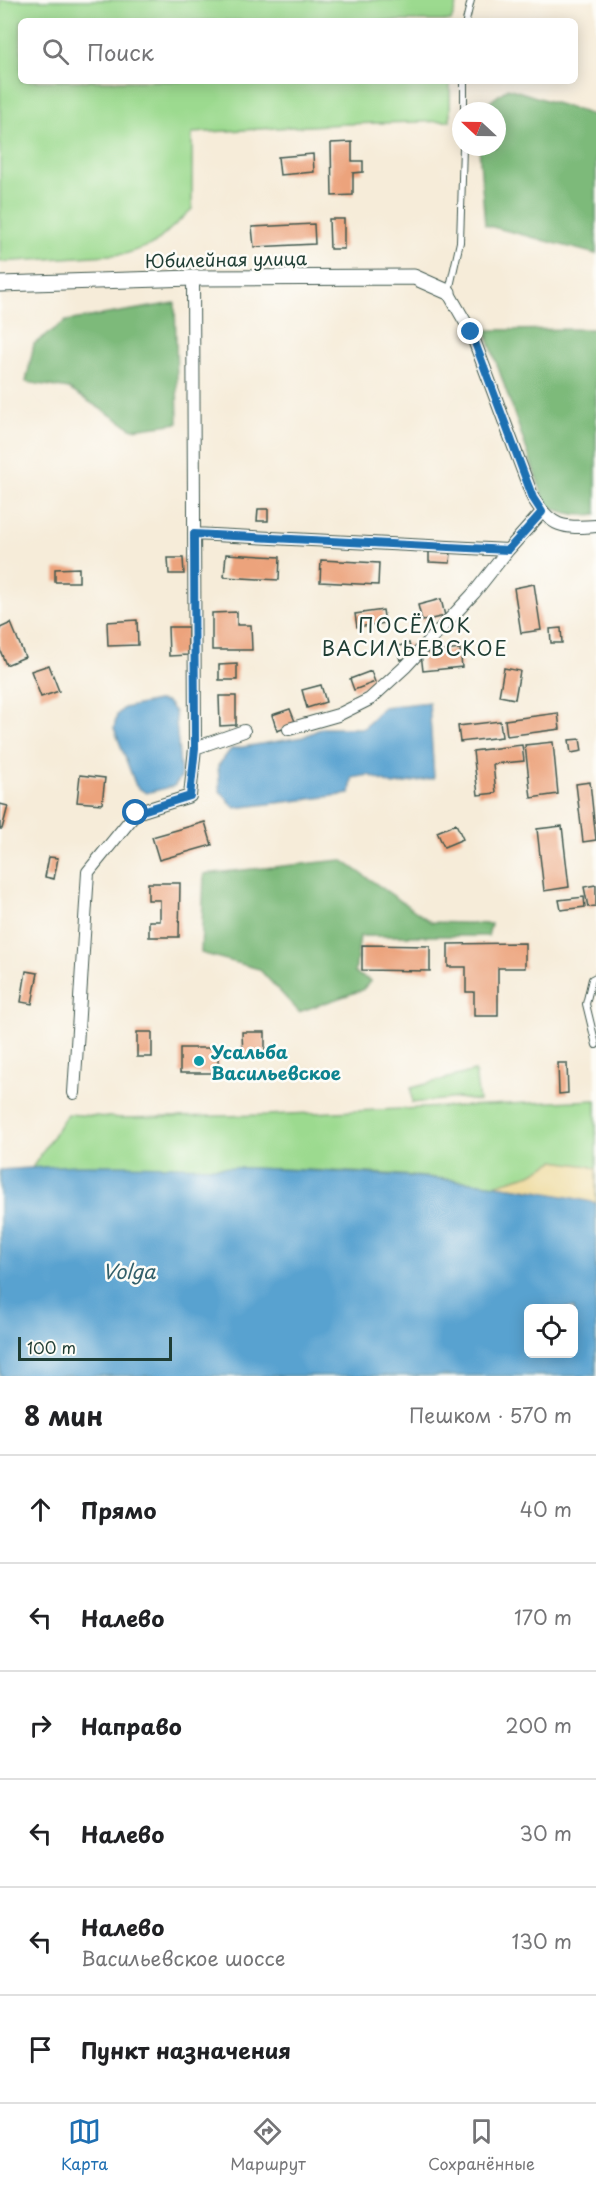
<!DOCTYPE html>
<html lang="ru">
<meta charset="utf-8">
<style>
:root{--surface:#fff;--page:#f6f6f6;--text:#202124;--muted:#757577;--line:#e0e0e0;--accent:#1f6fb2}
body{margin:0;font-family:"Playpen Sans",sans-serif;background:var(--page);color:var(--text)}
.controls{position:absolute;right:18px;bottom:18px;display:grid;overflow:hidden;border-radius:9px;box-shadow:0 3px 15px #0003}
.controls button{width:54px;height:54px;display:grid;place-items:center;padding:0;border:0;border-bottom:2px solid var(--line);background:var(--surface);color:var(--text);font:30px sans-serif}
.compass{position:absolute;left:452px;top:102px;width:54px;height:54px;border-radius:50%;background:var(--surface);box-shadow:0 3px 15px #0003;rotate:292deg}
.scale{position:absolute;left:18px;bottom:15px;width:154px;box-sizing:border-box;padding-left:6px;border:3px solid #1f3d34;border-top:0;font-size:16px;line-height:21px;white-space:nowrap;color:#1f3d34;-webkit-text-stroke:4px #fdfcf7;paint-order:stroke}
.stop{position:absolute;width:18px;height:18px;margin:-14px;border:4px solid #1f6fb2;border-radius:50%;background:#fff}
.stop.end{background:#1f6fb2;border-color:#fff;box-shadow:0 2px 6px #0008}
.list{margin:0;padding:0;list-style:none}
h2{display:flex;justify-content:space-between;align-items:center;height:78px;margin:0;padding:0 24px;font-size:26px}
h2 small{font-size:20px;font-weight:400;color:var(--muted)}
.list li{display:grid;grid-template-columns:39px 1fr auto;gap:18px;align-items:center;box-sizing:border-box;height:108px;padding:0 24px;border-top:2px solid var(--line)}
.list b{display:block;font-size:22px;white-space:nowrap}
.list p{margin:0;font-size:20px;white-space:nowrap;color:var(--muted)}
.list em{font-size:20px;font-style:normal;color:var(--muted)}
.icon{flex:none;width:33px;height:33px;fill:none;stroke:currentColor;stroke-width:2;stroke-linecap:round;stroke-linejoin:round}
.map{position:relative;flex:none;width:596px;height:1376px;overflow:hidden}
.search{position:absolute;background:var(--surface);box-shadow:0 3px 15px #0003;left:18px;right:18px;top:18px;height:66px;display:flex;align-items:center;gap:15px;box-sizing:border-box;padding:0 21px;border-radius:9px;color:var(--muted);font-size:22px}
.sheet{height:726px;background:var(--surface)}
nav{display:flex;justify-content:space-around;align-items:center;box-sizing:border-box;height:84px;border-top:2px solid var(--line);background:var(--surface);font-size:16px;color:var(--muted)}
nav a{display:grid;justify-items:center;gap:3px}
nav .on{color:var(--accent)}
.map>svg:first-child{display:block}
</style>
<div class="map">
<svg width="596" height="1376" viewBox="0 0 596 1376">
<rect width="100%" height="100%" fill="#fdfcf7"/>
<filter id="ink" filterUnits="userSpaceOnUse"><feTurbulence type="fractalNoise" baseFrequency=".0167" numOctaves="2"/><feDisplacementMap in="SourceGraphic" scale="12" xChannelSelector="R" yChannelSelector="G"/><feConvolveMatrix kernelMatrix="1 2 1 2 8 2 1 2 1" color-interpolation-filters="sRGB"/></filter>
<filter id="wash" filterUnits="userSpaceOnUse"><feTurbulence type="fractalNoise" baseFrequency=".008" numOctaves="4" result="noise"/><feDisplacementMap in="SourceGraphic" scale="24" xChannelSelector="R" yChannelSelector="G"/><feGaussianBlur stdDeviation="1.35" result="paint"/><feColorMatrix in="noise" values="0 0 0 0 0 0 0 0 0 0 0 0 0 0 0 0 0 1.4 0 .05"/><feComposite in="paint" operator="in"/></filter>
<g filter="url(#wash)">
<rect width="100%" height="100%" fill="#f6ecd9"/>
<path fill="#9cda8f" stroke="#5e8c62" stroke-width="1.5" d="M 0,0 L 458,0 L 451,21 L 21,21 L 21,81 L 450,81 L 450,121 L 344,124 L 192,133 L 192,209 L 154,244 L 125,254 L 0,262 Z
M 475,1071 L 479,1101 L 458,1098 L 412,1103 L 411,1088 Z
M 596,1100 L 596,1203 C 481,1176 360,1171 242,1168 C 171,1167 102,1163 32,1168 L 67,1114 L 122,1118 L 268,1115 Z"/>
<path fill="#7dba7a" stroke="#4e7c57" stroke-width="1.5" d="M 508,88 L 596,116 L 596,254 L 485,225 L 479,147 L 497,147 L 497,111 L 478,111 Z
M 175,303 L 178,423 L 133,429 L 69,389 L 26,382 L 34,344 L 66,321 Z
M 596,329 L 596,514 C 578,517 562,513 546,505 L 485,330 Z
M 342,860 L 431,922 L 491,924 L 488,936 L 360,936 L 355,973 L 371,981 L 362,990 L 299,1012 L 259,969 L 201,953 L 204,874 Z"/>
<path fill="#eeda9e" stroke="#868c69" stroke-width="1.5" d="M 554,1161 L 589,1166 L 596,1169 L 596,1203 L 525,1189 L 494,1185 L 531,1174 Z"/>
<path fill="#59a2d0" stroke="#3c7082" stroke-width="1.5" fill-rule="evenodd" d="M 157,701 L 167,702 L 175,712 L 181,777 L 174,786 L 146,793 L 136,786 L 114,728 L 117,715 L 124,708 Z
M 429,702 L 434,778 L 393,785 L 369,775 L 352,778 L 350,794 L 235,808 L 220,791 L 218,766 L 231,749 L 303,737 L 322,728 L 364,728 L 383,707 Z
M 76,1165 C 162,1165 248,1167 335,1172 C 422,1176 511,1183 596,1203 L 596,1376 L 0,1376 L 0,1170 ZM 574,1308 L 574,1354 L 528,1354 L 528,1308 Z"/>
<g id="blocks">
<path fill="#eca37c" d="M 352,142 L 352,161 L 363,161 L 363,172 L 353,173 L 353,195 L 332,196 L 331,143 Z
M 313,154 L 314,172 L 280,175 L 278,157 Z
M 329,219 L 344,219 L 344,249 L 330,249 Z
M 314,224 L 315,244 L 254,247 L 252,227 Z
M 258,509 L 268,509 L 268,521 L 257,521 Z
M 429,552 L 451,552 L 450,563 L 429,562 Z
M 226,554 L 280,557 L 279,580 L 224,577 Z
M 168,558 L 183,558 L 184,574 L 169,574 Z
M 321,560 L 379,563 L 378,585 L 320,582 Z
M 79,568 L 79,582 L 55,582 L 55,569 Z
M 534,584 L 541,630 L 521,633 L 514,588 Z
M 441,599 L 445,616 L 422,621 L 418,605 Z
M 383,610 L 385,623 L 357,627 L 355,614 Z
M 237,612 L 237,625 L 251,625 L 252,650 L 212,650 L 212,613 Z
M 137,620 L 138,645 L 108,646 L 107,622 Z
M 11,623 L 25,657 L 6,665 L 0,650 L 0,628 Z
M 168,627 L 188,627 L 188,655 L 169,656 Z
M 561,628 L 562,643 L 551,643 L 550,629 Z
M 409,643 L 412,656 L 400,660 L 396,647 Z
M 460,649 L 462,667 L 423,671 L 421,654 Z
M 237,664 L 237,680 L 219,680 L 219,665 Z
M 49,665 L 59,691 L 41,697 L 31,671 Z
M 504,668 L 520,671 L 515,699 L 499,696 Z
M 371,671 L 375,682 L 354,690 L 350,679 Z
M 321,685 L 326,702 L 307,708 L 302,690 Z
M 219,696 L 236,696 L 236,725 L 220,726 Z
M 290,709 L 296,724 L 277,731 L 272,715 Z
M 558,713 L 560,729 L 507,736 L 505,720 Z
M 500,721 L 502,737 L 460,742 L 458,726 Z
M 580,739 L 582,751 L 571,753 L 569,740 Z
M 553,742 L 558,794 L 531,798 L 525,745 Z
M 522,745 L 524,761 L 493,764 L 496,793 L 478,795 L 473,751 Z
M 80,775 L 105,778 L 102,804 L 77,802 Z
M 590,782 L 596,840 L 583,842 L 576,784 Z
M 0,804 L 8,806 L 2,829 L 0,829 Z
M 205,822 L 212,845 L 159,860 L 152,837 Z
M 456,824 L 463,839 L 444,847 L 437,832 Z
M 562,826 L 569,887 L 544,891 L 537,829 Z
M 49,857 L 58,858 L 54,879 L 45,877 Z
M 148,883 L 180,883 L 179,937 L 149,937 L 149,921 L 160,921 L 160,900 L 148,900 Z
M 596,885 L 596,906 L 588,907 L 584,887 Z
M 584,897 L 585,907 L 561,910 L 559,900 Z
M 525,943 L 525,968 L 498,968 L 498,1016 L 474,1016 L 474,992 L 466,992 L 466,967 L 448,967 L 448,944 Z
M 362,945 L 430,946 L 430,971 L 362,970 Z
M 26,971 L 38,973 L 32,1004 L 21,1002 Z
M 137,1032 L 152,1032 L 152,1057 L 137,1057 Z
M 242,1032 L 265,1032 L 265,1057 L 243,1057 Z
M 180,1048 L 218,1048 L 218,1073 L 180,1073 Z
M 558,1063 L 567,1063 L 568,1093 L 559,1094 Z"/>
</g>
</g>
<g filter="url(#ink)">
<use href="#blocks" fill-opacity="0" stroke="#3f574d" stroke-width="1.5"/>
<g fill="none" stroke-linecap="round" stroke-linejoin="round">
<g stroke="#3f574d" stroke-width="8">
<path id="service" d="M 466,21 L 471,0
M 464,111 L 464,81
M 449,291 L 460,242 L 463,147
M 596,977 L 592,979 L 586,1004 L 596,1045"/>
</g>
<g stroke="#3f574d" stroke-width="14">
<path id="minor" d="M 448,292 L 471,332 L 533,498 C 551,527 563,529 596,526
M 194,534 L 508,550
M 289,729 L 338,715 L 370,699 L 406,666 L 474,593 L 508,550 L 542,512
M 195,748 L 244,731
M 74,1093 L 88,872 L 136,813 L 190,796 L 195,748 L 193,278"/>
</g>
<g stroke="#3f574d" stroke-width="17">
<path id="tertiary" d="M 0,284 L 193,278 L 414,277 L 448,292"/>
</g>
<use href="#service" stroke="#fff" stroke-width="6"/>
<use href="#minor" stroke="#fff" stroke-width="12"/>
<use href="#tertiary" stroke="#fff" stroke-width="15"/>
</g>
</g>
<g fill="none" stroke-linecap="round" stroke-linejoin="round" filter="url(#ink)">
<path stroke="#1f6fb2" stroke-width="8" d="M 136,813 L 190,796 L 195,748 L 194,534 L 508,550 L 542,512 L 533,498 L 471,332"/>
</g>
<circle fill="#0f9aa8" stroke="#fdfcf7" stroke-width="2" cx="199" cy="1061" r="6"/>
<g text-anchor="middle" dominant-baseline="central" stroke-width="5" stroke-linejoin="round" paint-order="stroke">
<g font-size="18" fill="#1f3d34" stroke="#fdfcf7">
<text transform="translate(226 259) rotate(-1)">Юбилейная улица</text>
</g>
<g font-size="18" font-weight="bold" fill="#0d838f" stroke="#fdfcf7" text-anchor="start">
<text x="211" y="1051">Усальба<tspan x="211" dy="21">Васильевское</tspan></text>
</g>
<g font-size="20" letter-spacing="1.5" fill="#1f3d34" stroke="#fdfcf7">
<text x="415" y="625">ПОСЁЛОК<tspan x="415" dy="23">ВАСИЛЬЕВСКОЕ</tspan></text>
</g>
<g font-size="20" font-style="italic" fill="#33606b" stroke="#fdfcf7">
<text x="129" y="1271">Volga</text>
</g>
</g>
</svg>
<div class="controls">
<button><svg class="icon" aria-label="locate" viewBox="0 0 24 24"><circle cx="12" cy="12" r="6"/><path d="M12 2v4M12 18v4M2 12h4M18 12h4"/></svg></button>
</div>
<svg class="compass" viewBox="-18 -18 36 36"><path d="M0-13l5 13h-10z" fill="#e53935"/><path d="M0 13l5-13h-10z" fill="#757577"/></svg>
<div class="scale">100 m</div>
<div class="stop" style="left:136px;top:813px"></div>
<div class="stop end" style="left:471px;top:332px"></div>
<div class="search"><svg class="icon" aria-label="search" viewBox="0 0 24 24"><circle cx="10" cy="10" r="6"/><path d="M15 15l6 6"/></svg>Поиск</div>
</div>
<section class="sheet">
<h2>8 мин<small>Пешком · 570 m</small></h2>
<ul class="list">
<li><svg class="icon" aria-label="ahead" viewBox="0 0 24 24"><path d="M12 20V5M6 11l6-6 6 6"/></svg><div><b>Прямо</b></div><em>40 m</em></li>
<li><svg class="icon" aria-label="left" viewBox="0 0 24 24"><path d="M17 20v-9H6M10 6l-5 5 5 5"/></svg><div><b>Налево</b></div><em>170 m</em></li>
<li><svg class="icon" aria-label="right" viewBox="0 0 24 24"><path d="M7 20v-9h11M14 6l5 5-5 5"/></svg><div><b>Направо</b></div><em>200 m</em></li>
<li><svg class="icon" aria-label="left" viewBox="0 0 24 24"><path d="M17 20v-9H6M10 6l-5 5 5 5"/></svg><div><b>Налево</b></div><em>30 m</em></li>
<li><svg class="icon" aria-label="left" viewBox="0 0 24 24"><path d="M17 20v-9H6M10 6l-5 5 5 5"/></svg><div><b>Налево</b><p>Васильевское шоссе</p></div><em>130 m</em></li>
<li><svg class="icon" aria-label="arrive" viewBox="0 0 24 24"><path d="M6 21V4h12l-3 4 3 4H6"/></svg><div><b>Пункт назначения</b></div></li>
</ul>
</section>
<nav>
<a class="on"><svg class="icon" aria-label="map" viewBox="0 0 24 24"><path d="M3 6l6-2 6 2 6-2v14l-6 2-6-2-6 2zM9 4v14M15 6v14"/></svg>Карта</a>
<a><svg class="icon" aria-label="directions" viewBox="0 0 24 24"><path d="M12 3l9 9-9 9-9-9zM9 14v-3h6M13 9l2 2-2 2"/></svg>Маршрут</a>
<a><svg class="icon" aria-label="saved" viewBox="0 0 24 24"><path d="M7 4h10v16l-5-4-5 4z"/></svg>Сохранённые</a>
</nav>
